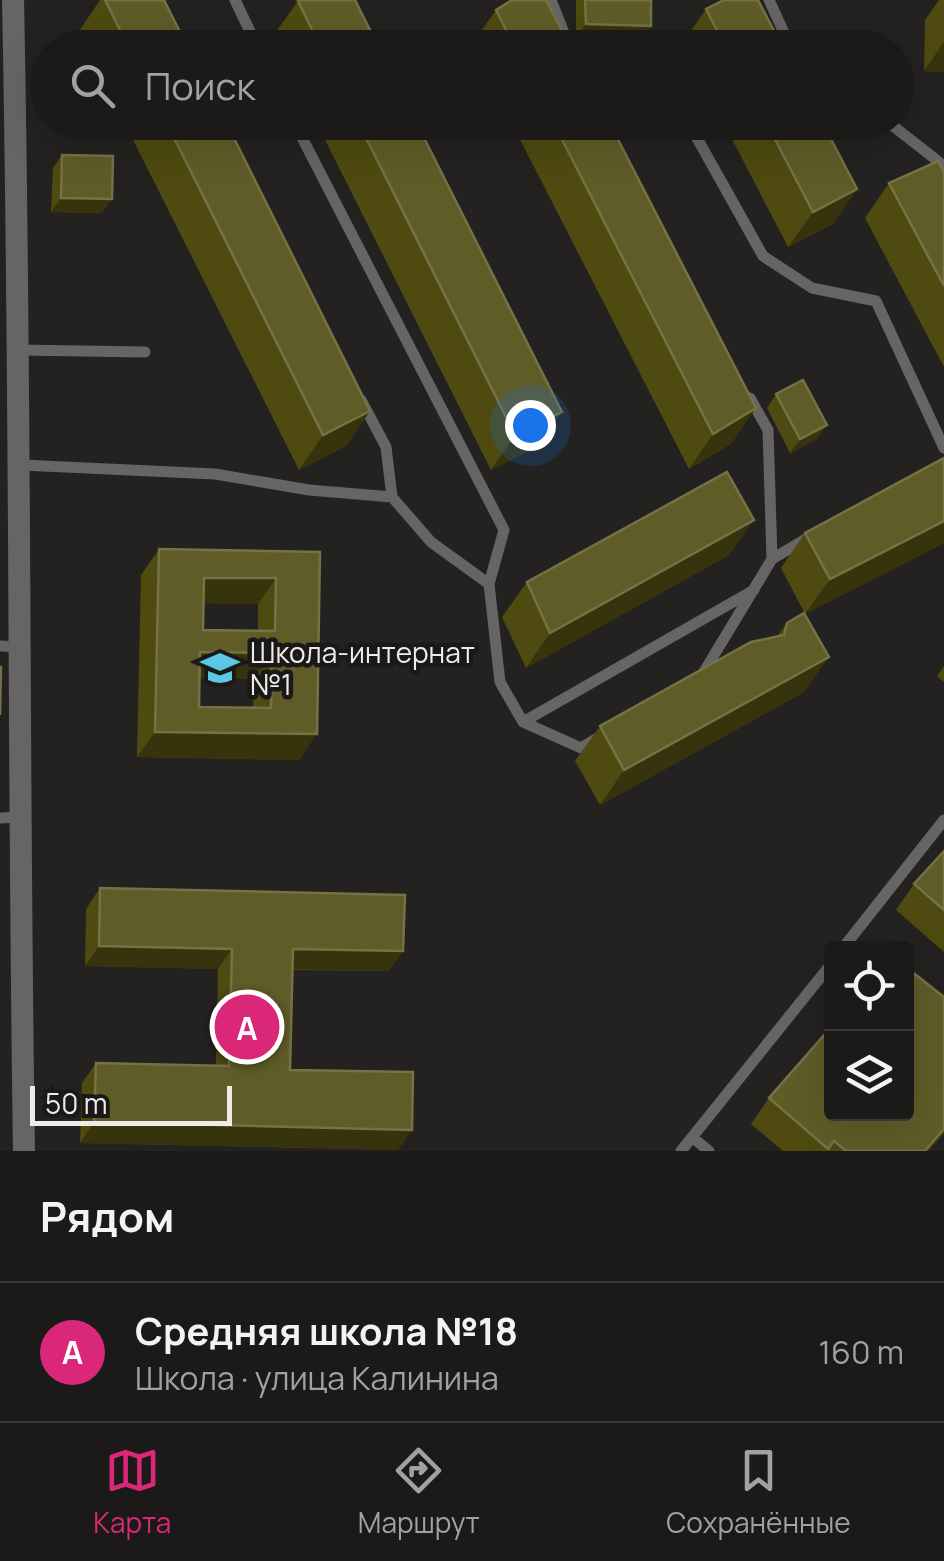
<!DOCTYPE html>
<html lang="ru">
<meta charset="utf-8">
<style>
:root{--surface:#1b1a18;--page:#282725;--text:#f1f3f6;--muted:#a0a1a2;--line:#393837;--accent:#db2777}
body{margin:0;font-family:Manrope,sans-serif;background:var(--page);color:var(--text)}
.controls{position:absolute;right:30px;bottom:30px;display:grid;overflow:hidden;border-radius:10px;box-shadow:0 10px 40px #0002}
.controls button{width:90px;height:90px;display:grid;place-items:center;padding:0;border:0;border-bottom:2px solid var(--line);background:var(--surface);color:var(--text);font:50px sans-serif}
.scale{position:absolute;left:30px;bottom:25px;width:202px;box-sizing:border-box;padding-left:10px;border:5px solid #edeceb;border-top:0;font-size:28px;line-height:35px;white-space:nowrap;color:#edeceb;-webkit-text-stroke:8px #1a1917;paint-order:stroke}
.you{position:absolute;left:530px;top:425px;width:35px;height:35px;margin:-25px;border:8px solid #fff;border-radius:50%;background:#1a73e8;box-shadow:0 0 0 15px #1a73e833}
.badge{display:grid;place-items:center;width:65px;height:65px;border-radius:50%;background:var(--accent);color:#fff;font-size:32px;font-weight:700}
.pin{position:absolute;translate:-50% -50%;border:5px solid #fff;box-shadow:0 2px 10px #0006}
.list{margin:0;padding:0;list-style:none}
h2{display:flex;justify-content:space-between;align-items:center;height:130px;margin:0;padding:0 40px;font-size:42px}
h2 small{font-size:32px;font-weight:400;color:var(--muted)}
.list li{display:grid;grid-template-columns:65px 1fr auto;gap:30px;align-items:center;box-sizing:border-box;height:140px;padding:0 40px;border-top:2px solid var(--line)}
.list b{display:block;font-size:38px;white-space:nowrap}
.list p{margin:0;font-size:32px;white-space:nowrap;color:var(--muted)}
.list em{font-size:32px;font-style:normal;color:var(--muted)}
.icon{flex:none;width:55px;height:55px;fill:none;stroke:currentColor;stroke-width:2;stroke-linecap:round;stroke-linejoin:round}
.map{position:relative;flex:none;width:944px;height:1151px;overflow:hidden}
.search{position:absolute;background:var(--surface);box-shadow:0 10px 40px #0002;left:30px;right:30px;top:30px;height:110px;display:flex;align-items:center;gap:25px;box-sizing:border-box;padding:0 35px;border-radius:55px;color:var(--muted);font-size:38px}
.sheet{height:270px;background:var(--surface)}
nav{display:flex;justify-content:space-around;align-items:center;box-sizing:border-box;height:140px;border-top:2px solid var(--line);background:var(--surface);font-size:28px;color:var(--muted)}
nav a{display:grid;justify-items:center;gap:5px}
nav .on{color:var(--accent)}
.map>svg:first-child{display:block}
</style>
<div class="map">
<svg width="944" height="1151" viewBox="0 0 944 1151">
<rect width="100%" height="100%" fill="#242220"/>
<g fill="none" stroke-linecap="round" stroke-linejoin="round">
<path stroke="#666564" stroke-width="11" d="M 235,0 L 258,48
M 551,0 L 570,48
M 769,0 L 791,48
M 294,122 L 504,530 L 489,584 L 500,682 L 523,722 L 581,748 L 601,736
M 688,122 L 763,256 L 812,288 L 876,301 L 944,448
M 888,122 L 939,162 L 944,172
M 18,350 L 145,352
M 361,400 L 386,447 L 392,497
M 22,465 L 215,474 L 309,490 L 392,497 L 431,542 L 489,584
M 772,559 L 811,536
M 0,646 L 22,647
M 702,675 L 772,559 L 768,430 L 750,398
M 523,722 L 754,590
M 0,818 L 19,817
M 843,948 L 944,820
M 692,1137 L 709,1151
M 681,1151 L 832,963"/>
<path stroke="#666564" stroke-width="22" d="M 13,0 C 21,384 18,767 24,1151"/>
</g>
<path fill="#4e4a10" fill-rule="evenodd" d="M 100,0 L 164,0 L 188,48 L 87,48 L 79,31 Z
M 576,0 L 651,0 L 641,40 L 576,38 Z
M 939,0 L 944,0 L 944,72 L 924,71 L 925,20 Z
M 298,1 L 379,48 L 279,48 L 273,36 Z
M 706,9 L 783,48 L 683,48 L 682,44 Z
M 496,10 L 571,48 L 473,48 L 471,45 Z
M 124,122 L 226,122 L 370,411 L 346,446 L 299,470 Z
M 316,122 L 416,122 L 537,447 L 491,470 Z
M 511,122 L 609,122 L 732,443 L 689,469 Z
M 723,122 L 822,122 L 857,189 L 833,224 L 788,247 Z
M 62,155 L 102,213 L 51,212 L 53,168 Z
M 944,172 L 944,367 L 865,218 L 889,183 Z
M 776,394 L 817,439 L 790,453 L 767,408 Z
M 944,458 L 944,543 L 805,614 L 781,568 L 805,533 Z
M 159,549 L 320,552 L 299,760 L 137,757 L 141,575 ZM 204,603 L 258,604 L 258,631 L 203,630 ZM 199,678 L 254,679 L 253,708 L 199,707 Z
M 729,555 L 526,668 L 502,617 L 527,582 Z
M 787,623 L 804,692 L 600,805 L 575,761 L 600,726 L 777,636 Z
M 944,666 L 944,682 L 937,676 Z
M 944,851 L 944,952 L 896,910 L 914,884 Z
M 100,888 L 403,951 L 389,971 L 292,970 L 290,1070 L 398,1150 L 80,1143 L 82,1083 L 96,1063 L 216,1066 L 218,969 L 85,966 L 86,909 Z
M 769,1098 L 944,1134 L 929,1151 L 783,1151 L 751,1124 Z"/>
<path fill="#36330d" d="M 586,24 L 651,26 L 641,40 L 576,38 Z
M 944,42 L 944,72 L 924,71 Z
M 857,189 L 833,224 L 788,247 L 813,212 Z
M 61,198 L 112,199 L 102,213 L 51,212 Z
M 756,408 L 732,443 L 689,469 L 713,434 Z
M 370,411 L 346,446 L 299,470 L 323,435 Z
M 562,412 L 537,447 L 491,470 L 515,435 Z
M 827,425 L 817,439 L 790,453 L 800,439 Z
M 754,520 L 729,555 L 526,668 L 550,633 Z
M 944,521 L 944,543 L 805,614 L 830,579 Z
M 204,578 L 276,578 L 258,604 L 186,603 Z
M 200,652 L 272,653 L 254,679 L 182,678 Z
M 829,657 L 804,692 L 600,805 L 624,770 Z
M 155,732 L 317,734 L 299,760 L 137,757 Z
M 99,946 L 232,949 L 218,969 L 85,966 Z
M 293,949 L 403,951 L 389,971 L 279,969 Z
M 94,1122 L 412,1130 L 398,1150 L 80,1143 Z
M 944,1129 L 944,1134 L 929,1151 L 925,1151 Z"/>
<path fill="#5f5c28" stroke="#757246" stroke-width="2.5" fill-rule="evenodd" d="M 105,0 L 164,0 L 188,48 L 129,48 Z
M 300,0 L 355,0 L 379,48 L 321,48 L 298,1 Z
M 512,0 L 546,0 L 571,48 L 515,48 L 496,10 Z
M 585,0 L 651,0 L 651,26 L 586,24 Z
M 724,0 L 758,0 L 783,48 L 726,48 L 706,9 Z
M 166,122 L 226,122 L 370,411 L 323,435 Z
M 358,122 L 416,122 L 562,412 L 515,435 Z
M 553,122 L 609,122 L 756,408 L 713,434 Z
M 766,122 L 822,122 L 857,189 L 813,212 Z
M 62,155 L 113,156 L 112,199 L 61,198 Z
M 938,161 L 944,172 L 944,286 L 889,183 Z
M 803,380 L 827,425 L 800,439 L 776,394 Z
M 944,458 L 944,521 L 830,579 L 805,533 Z
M 727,472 L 754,520 L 550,633 L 527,582 Z
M 159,549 L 320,552 L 317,734 L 155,732 ZM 204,578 L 276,578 L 275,631 L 203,630 ZM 200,652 L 272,653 L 271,708 L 199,707 Z
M 804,613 L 829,657 L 624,770 L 600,726 L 751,642 L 784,635 L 787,623 Z
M 0,667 L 1,667 L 0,715 Z
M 944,851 L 944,910 L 914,884 Z
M 100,888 L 405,895 L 403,951 L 293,949 L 290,1070 L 413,1072 L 412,1130 L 94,1122 L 96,1063 L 229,1066 L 232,949 L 99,946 Z
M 915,974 L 944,997 L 944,1129 L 925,1151 L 846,1151 L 834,1141 L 828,1149 L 769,1098 L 832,1026 L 832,1114 L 906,1114 L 906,983 Z"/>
<defs>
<g id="school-bare" transform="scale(3)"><path d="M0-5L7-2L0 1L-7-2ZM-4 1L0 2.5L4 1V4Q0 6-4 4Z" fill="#5ac8e5" stroke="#1a1917" stroke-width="2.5" paint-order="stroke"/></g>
</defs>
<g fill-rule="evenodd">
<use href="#school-bare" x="220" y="668"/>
</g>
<g text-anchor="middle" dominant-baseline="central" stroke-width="9" stroke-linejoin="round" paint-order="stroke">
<g font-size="28" fill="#edeceb" stroke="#1a1917" text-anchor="start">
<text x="250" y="652">Школа-интернат<tspan x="250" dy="32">№1</tspan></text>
</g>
</g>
</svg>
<div class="controls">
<button><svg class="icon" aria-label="locate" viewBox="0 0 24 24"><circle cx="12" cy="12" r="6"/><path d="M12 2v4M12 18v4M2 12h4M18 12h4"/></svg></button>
<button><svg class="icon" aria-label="layers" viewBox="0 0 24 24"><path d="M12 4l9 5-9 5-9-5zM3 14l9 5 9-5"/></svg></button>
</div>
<div class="scale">50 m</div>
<div class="you"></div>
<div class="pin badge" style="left:247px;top:1027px">A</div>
<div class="search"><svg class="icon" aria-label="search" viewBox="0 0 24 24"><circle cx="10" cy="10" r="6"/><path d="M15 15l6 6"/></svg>Поиск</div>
</div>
<section class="sheet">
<h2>Рядом<small></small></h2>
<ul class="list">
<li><span class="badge">A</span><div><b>Средняя школа №18</b><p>Школа · улица Калинина</p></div><em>160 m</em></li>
</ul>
</section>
<nav>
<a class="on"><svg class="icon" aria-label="map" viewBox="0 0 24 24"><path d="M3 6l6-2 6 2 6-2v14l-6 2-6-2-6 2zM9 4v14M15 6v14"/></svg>Карта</a>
<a><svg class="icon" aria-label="directions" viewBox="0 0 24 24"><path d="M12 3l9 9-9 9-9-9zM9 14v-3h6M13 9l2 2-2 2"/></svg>Маршрут</a>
<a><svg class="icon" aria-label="saved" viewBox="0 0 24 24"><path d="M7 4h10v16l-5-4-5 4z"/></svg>Сохранённые</a>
</nav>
